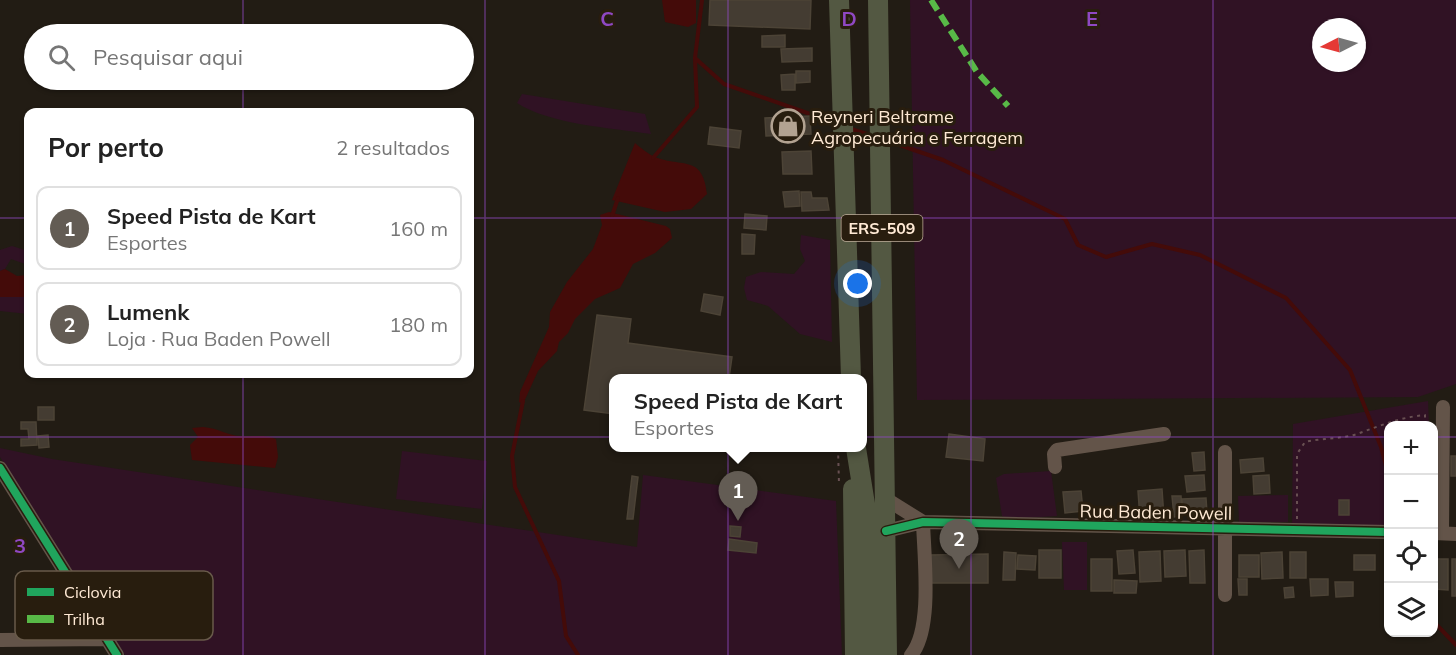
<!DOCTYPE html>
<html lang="pt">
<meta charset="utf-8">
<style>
:root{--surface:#fff;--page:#f2f2f2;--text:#222;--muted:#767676;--line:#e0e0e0;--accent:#635c54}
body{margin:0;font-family:Mulish,sans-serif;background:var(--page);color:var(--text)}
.controls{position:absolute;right:18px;bottom:18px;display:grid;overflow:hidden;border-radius:12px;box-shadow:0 2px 4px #0004}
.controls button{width:54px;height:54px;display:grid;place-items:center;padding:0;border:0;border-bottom:2px solid var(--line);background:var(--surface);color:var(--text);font:30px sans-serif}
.compass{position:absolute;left:1312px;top:18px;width:54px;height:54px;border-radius:50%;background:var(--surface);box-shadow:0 2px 4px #0004;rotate:264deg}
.you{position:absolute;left:858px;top:284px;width:21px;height:21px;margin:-15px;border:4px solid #fff;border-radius:50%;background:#1a73e8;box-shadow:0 0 0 9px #1a73e833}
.badge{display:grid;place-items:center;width:39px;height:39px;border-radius:50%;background:var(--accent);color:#fff;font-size:20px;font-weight:700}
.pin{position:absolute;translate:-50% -50px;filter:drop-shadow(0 2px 3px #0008)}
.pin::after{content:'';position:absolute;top:32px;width:21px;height:18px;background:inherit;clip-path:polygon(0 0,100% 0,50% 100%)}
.popup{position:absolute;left:609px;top:374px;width:258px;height:78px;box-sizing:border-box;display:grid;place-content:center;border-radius:12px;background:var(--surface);filter:drop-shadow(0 2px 4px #0005);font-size:20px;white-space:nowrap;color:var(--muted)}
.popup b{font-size:22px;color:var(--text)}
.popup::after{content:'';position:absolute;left:50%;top:100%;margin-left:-12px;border:12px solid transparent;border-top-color:var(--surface)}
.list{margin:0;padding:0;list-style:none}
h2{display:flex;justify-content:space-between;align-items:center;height:78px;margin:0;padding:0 24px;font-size:26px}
h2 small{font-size:20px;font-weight:400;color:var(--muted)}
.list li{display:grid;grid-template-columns:39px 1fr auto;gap:18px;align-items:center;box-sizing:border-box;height:84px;margin:0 12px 12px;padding:0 12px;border:2px solid var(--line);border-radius:12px}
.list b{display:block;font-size:22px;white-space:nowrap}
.list p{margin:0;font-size:20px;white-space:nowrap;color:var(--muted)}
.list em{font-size:20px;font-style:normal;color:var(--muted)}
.icon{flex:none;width:33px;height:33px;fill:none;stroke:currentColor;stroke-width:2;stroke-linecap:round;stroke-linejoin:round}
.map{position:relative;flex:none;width:1456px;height:655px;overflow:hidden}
.search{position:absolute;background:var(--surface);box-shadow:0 2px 4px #0004;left:24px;top:24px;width:450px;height:66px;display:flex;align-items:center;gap:15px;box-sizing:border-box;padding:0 21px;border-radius:33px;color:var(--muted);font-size:22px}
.panel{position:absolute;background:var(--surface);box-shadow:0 2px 4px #0004;left:24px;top:108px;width:450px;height:270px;border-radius:12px}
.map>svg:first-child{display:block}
</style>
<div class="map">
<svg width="1456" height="655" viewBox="0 0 1456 655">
<rect width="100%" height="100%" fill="#221c14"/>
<path fill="#301224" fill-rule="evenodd" d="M 910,0 L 1456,0 L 1456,384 L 1418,397 L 917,400 ZM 1321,27 L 1357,27 L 1357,63 L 1321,63 Z
M 522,94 L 645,114 L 651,134 C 611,128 549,124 517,103 Z
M 801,235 L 830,240 L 832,342 L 800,334 L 768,306 L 747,300 L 744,288 L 746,277 L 761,272 L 794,274 L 805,261 L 800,249 Z
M 12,246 L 28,251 L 28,265 L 11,259 L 5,269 L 0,271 L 0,250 Z
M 0,297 L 28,297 L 28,314 L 0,311 Z
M 1428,401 L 1429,425 L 1388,426 L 1388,525 L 1292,526 L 1293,424 Z
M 0,448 L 52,459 L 637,547 L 643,475 L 836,501 L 842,655 L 125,655 L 0,457 Z
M 402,451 L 487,461 L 482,509 L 396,499 Z
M 1051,471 L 1057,516 L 1008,519 L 1002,516 L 996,478 L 1004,474 Z
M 1288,495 L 1288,522 L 1239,522 L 1238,496 Z
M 1087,542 L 1087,590 L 1064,590 L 1062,542 Z"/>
<path fill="#440b09" d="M 662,0 L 696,0 L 696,23 L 688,27 L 665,22 Z
M 635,143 C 641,148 648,154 655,157 C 682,168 703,154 707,194 L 691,209 L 665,212 L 612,200 Z
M 609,212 L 666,226 L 670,229 L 672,238 L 655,253 L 633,264 L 620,288 L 595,299 L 575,319 L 568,333 L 559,342 L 557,351 L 538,371 L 523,404 L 519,402 L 520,392 L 549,327 L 550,312 L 567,282 L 593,249 L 602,225 L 600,215 Z
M 5,269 L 17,276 L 28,275 L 28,297 L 0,297 L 0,271 Z
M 203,427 C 218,428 229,436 241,436 C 253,437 265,434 276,439 L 278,457 L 275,468 L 192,460 L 190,445 L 198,437 L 192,428 Z"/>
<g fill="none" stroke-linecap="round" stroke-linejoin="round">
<path stroke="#440b09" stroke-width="4" d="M 702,0 L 695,58 L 724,84 L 836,123
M 848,128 L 873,136
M 885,140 L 943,160 L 1065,219 L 1078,245 L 1106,257 L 1152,244 L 1200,255 L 1286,298 L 1350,370 L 1381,447 L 1388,473
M 653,158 L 697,107 L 695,58
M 612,216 L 618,198
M 523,401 L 512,456 L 515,487 L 559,581 L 566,636 L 578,655
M 1434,622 L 1456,645"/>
</g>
<path fill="#443c32" stroke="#4c4336" stroke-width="1.5" d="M 710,0 L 811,0 L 810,29 L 709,25 Z
M 785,35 L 785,47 L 762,47 L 762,36 Z
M 812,48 L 812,61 L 782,62 L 781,49 Z
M 796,71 L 810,71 L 810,82 L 796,83 Z
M 795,74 L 795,90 L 782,90 L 781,75 Z
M 810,116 L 811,134 L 766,136 L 765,118 Z
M 710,127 L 741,131 L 739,148 L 708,144 Z
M 811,151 L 812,174 L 783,174 L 782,152 Z
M 799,191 L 800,206 L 785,207 L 783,192 Z
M 801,192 L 811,192 L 812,198 L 827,198 L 829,210 L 802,211 Z
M 745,214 L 767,216 L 766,230 L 744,228 Z
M 742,234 L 755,235 L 754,254 L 742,254 Z
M 704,294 L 723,297 L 720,315 L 701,311 Z
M 597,315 L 631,319 L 628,343 L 732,357 L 729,378 L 614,378 L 614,414 L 584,410 Z
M 38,407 L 54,407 L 54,420 L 38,420 Z
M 21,422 L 36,422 L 37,445 L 21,446 L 21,439 L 29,439 L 28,429 L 21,429 Z
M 949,434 L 985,439 L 983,461 L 946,457 Z
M 48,435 L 49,447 L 39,448 L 38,436 Z
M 1204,452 L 1205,470 L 1194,471 L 1192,453 Z
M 1451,456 L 1456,456 L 1456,476 L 1451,476 Z
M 1263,458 L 1264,471 L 1241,473 L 1240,460 Z
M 1204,475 L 1205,490 L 1187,492 L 1185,476 Z
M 1269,475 L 1270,493 L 1254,494 L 1253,476 Z
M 632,476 L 638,477 L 633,519 L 627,519 Z
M 735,486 L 744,487 L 743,498 L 734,497 Z
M 1162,489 L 1164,518 L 1140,519 L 1138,491 Z
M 1081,491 L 1083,511 L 1065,513 L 1063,492 Z
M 1172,496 L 1181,496 L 1182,516 L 1174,517 Z
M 1206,498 L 1207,513 L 1183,514 L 1182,499 Z
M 1339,500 L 1349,500 L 1349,515 L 1339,515 Z
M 730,526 L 741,527 L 740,537 L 730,536 Z
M 729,539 L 757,543 L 756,553 L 728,550 Z
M 1039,550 L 1061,550 L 1061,578 L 1039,578 Z
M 1133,550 L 1135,573 L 1119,574 L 1117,551 Z
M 1185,550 L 1186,576 L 1165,577 L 1164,551 Z
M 1204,550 L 1205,583 L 1190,583 L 1189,551 Z
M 1160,551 L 1161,581 L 1140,582 L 1139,552 Z
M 1004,552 L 1016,553 L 1015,580 L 1003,580 Z
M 1282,552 L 1283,578 L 1262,579 L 1261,553 Z
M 1290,552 L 1306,552 L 1306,578 L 1290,578 Z
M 988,554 L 988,583 L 930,583 L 930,555 Z
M 1018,555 L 1036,556 L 1035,570 L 1017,569 Z
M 1239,555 L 1259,555 L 1259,577 L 1239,577 Z
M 1354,555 L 1375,555 L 1375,570 L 1354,570 Z
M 1091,559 L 1112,559 L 1112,591 L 1091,591 Z
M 1434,559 L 1448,559 L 1448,590 L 1434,589 Z
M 1452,559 L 1456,559 L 1456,596 L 1452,596 Z
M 1238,579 L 1247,579 L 1247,595 L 1239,595 Z
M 1310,579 L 1328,579 L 1328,595 L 1311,596 Z
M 1114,580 L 1137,581 L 1136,593 L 1114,593 Z
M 1335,582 L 1353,582 L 1353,596 L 1336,597 Z
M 1293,587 L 1294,597 L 1285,598 L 1284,588 Z"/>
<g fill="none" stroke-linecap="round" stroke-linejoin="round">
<path stroke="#685052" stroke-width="2" stroke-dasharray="3 4.5" stroke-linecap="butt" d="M 838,448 L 839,484
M 1297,519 L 1297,454 L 1305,442 C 1322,438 1341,439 1357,434 C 1379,426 1401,417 1425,415 L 1425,426"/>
<path stroke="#635449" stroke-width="14" d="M 1225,452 L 1225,595
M 1055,467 L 1054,454 L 1057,450 L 1164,434
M 0,468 L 117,655
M 886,499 L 923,522
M 886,531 L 923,522 L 1388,532
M 1434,533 L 1456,534
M 1442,533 L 1443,407
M 0,640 L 107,639
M 911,655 C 933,630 924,556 923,522"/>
<path stroke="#535842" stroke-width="20" d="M 839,0 L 851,378
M 878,0 L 887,655
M 856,448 L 868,523 L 871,655
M 853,489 L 855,655"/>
<path stroke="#58b947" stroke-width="6" stroke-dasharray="12 6" stroke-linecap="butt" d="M 931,0 L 977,72 L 1008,106"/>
<g stroke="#281d0e" stroke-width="11">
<path id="cycleway" d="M 0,468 L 117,655
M 886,531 L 923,522 L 1388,532"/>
</g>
<use href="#cycleway" stroke="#20a55d" stroke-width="8"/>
</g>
<path fill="none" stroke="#8f48c2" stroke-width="1.5" stroke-opacity="0.55" d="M 243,0 L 243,34M 485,0 L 485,655M 728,0 L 728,655M 971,0 L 971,655M 1213,0 L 1213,655M 243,80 L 243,112M 0,218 L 28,218M 470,218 L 1456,218M 243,374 L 243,655M 0,437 L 1388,437M 1434,437 L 1456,437"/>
<defs>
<g id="shop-ring" transform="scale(1.725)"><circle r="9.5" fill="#281d0e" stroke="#b2a291" stroke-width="1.5"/><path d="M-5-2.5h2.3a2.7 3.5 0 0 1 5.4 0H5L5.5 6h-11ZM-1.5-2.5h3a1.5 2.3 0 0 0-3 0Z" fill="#b2a291"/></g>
</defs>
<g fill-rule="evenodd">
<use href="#shop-ring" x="788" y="126"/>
</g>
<g text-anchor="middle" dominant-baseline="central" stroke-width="6" stroke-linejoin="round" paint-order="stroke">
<rect fill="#281d0e" stroke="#beac99" stroke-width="1.5" x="841.5" y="215" width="81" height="26" rx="4.5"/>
<g font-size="16" font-weight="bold" fill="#ffead5">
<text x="882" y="228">ERS-509</text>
</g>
<g font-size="18" fill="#ffead5" stroke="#281d0e" text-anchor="start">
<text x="811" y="116">Reyneri Beltrame<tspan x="811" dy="21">Agropecuária e Ferragem</tspan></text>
</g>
<g font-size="18" fill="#ffead5" stroke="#281d0e">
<text transform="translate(1156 512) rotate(1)">Rua Baden Powell</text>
</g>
</g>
<rect x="15" y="571" width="198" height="69" rx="9" fill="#281d0e" stroke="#685a4a" stroke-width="1.5"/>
<rect x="27" y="588" width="27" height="8" fill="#20a55d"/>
<rect x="27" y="615" width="27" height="8" fill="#58b947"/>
<g font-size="16" fill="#ffead5">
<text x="64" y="598">Ciclovia</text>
<text x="64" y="625">Trilha</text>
</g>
<g font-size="20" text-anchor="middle" font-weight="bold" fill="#8f48c2" stroke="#281d0e" stroke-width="6" stroke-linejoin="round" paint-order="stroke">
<text x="607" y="26">C</text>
<text x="849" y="26">D</text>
<text x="1092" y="26">E</text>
<text x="20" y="553">3</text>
</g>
</svg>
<div class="controls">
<button>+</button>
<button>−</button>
<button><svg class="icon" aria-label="locate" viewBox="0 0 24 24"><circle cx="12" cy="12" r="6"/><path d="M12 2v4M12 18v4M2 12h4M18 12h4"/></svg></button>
<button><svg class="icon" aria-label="layers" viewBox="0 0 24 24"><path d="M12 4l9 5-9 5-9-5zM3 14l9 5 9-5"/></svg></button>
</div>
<svg class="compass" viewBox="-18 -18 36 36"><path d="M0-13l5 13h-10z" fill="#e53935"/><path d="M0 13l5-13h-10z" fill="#767676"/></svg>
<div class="you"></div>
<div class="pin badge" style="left:738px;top:521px">1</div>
<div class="popup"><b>Speed Pista de Kart</b>Esportes</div>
<div class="pin badge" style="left:959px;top:569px">2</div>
<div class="search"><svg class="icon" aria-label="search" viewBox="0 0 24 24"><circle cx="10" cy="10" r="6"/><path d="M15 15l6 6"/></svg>Pesquisar aqui</div>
<section class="panel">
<h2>Por perto<small>2 resultados</small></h2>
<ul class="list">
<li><span class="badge">1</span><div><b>Speed Pista de Kart</b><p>Esportes</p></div><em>160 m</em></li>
<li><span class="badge">2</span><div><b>Lumenk</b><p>Loja · Rua Baden Powell</p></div><em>180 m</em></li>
</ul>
</section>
</div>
